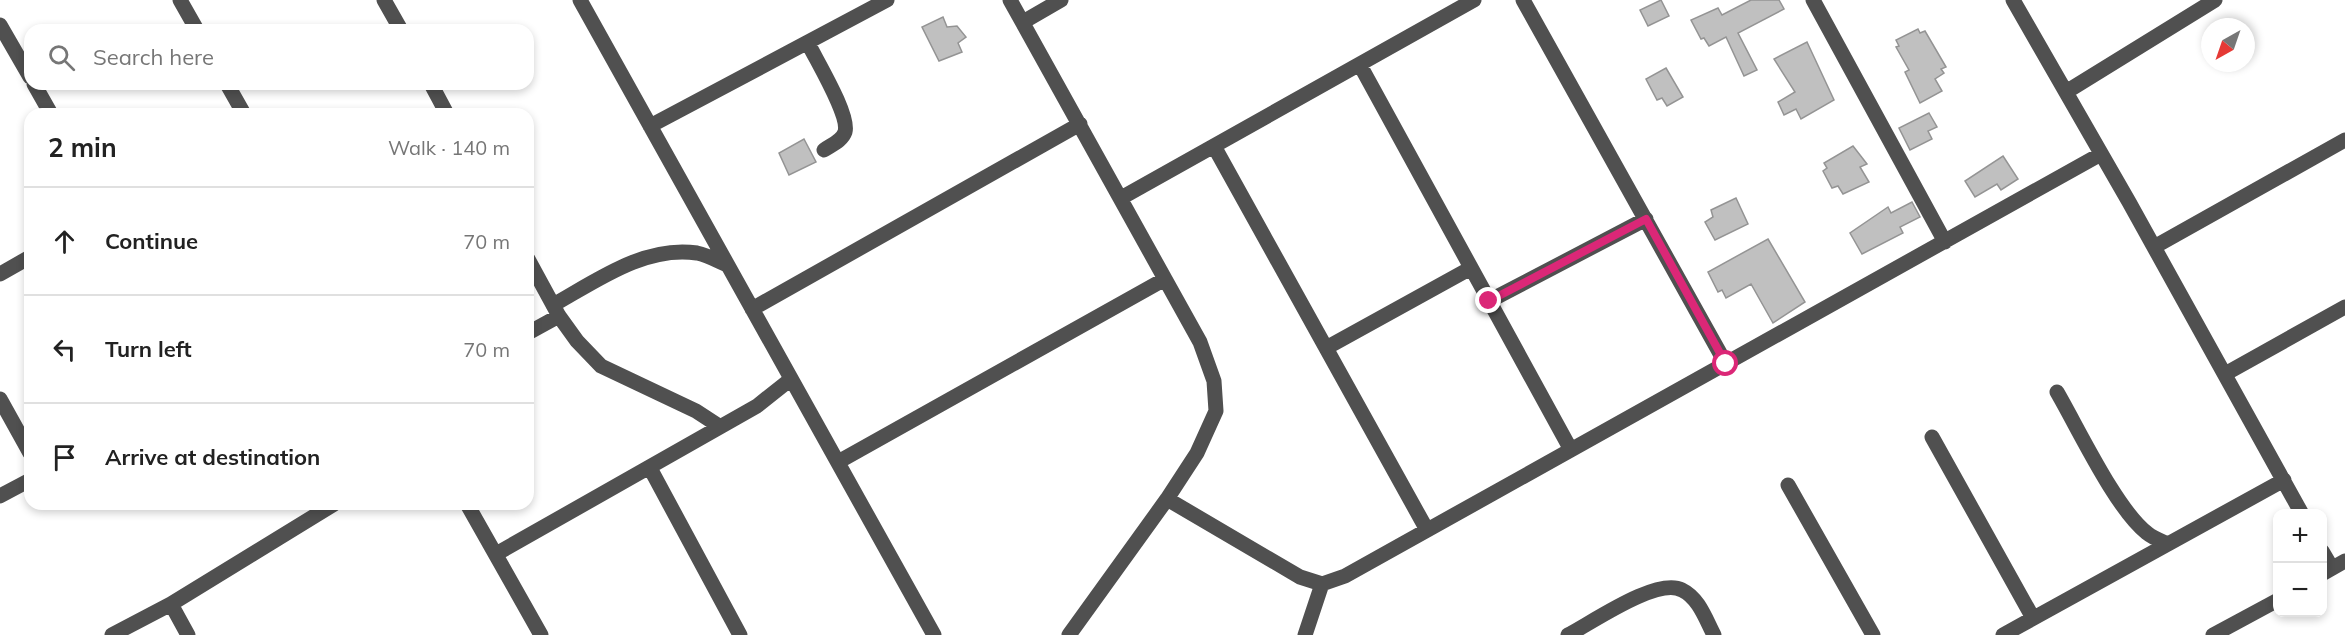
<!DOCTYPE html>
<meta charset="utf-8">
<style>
:root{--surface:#fff;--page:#f6f6f6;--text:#222;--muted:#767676;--line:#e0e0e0}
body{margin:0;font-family:Mulish,sans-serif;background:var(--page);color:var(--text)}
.controls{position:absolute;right:18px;bottom:18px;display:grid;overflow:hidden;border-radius:12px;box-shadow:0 3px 9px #0003}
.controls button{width:54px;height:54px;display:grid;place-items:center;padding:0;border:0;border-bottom:2px solid var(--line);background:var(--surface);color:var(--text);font:30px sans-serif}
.compass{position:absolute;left:2201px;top:18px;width:54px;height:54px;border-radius:50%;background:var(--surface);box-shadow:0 3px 9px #0003;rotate:220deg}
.stop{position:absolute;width:18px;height:18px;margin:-14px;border:4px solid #db2777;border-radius:50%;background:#fff}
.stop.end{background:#db2777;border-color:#fff;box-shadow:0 2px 6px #0008}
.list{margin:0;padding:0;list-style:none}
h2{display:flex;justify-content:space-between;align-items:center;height:78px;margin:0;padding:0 24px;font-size:26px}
h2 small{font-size:20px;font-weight:400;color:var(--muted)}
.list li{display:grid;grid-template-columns:39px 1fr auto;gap:18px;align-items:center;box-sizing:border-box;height:108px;padding:0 24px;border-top:2px solid var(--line)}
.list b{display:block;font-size:22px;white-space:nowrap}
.list em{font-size:20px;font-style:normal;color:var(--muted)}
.icon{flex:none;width:33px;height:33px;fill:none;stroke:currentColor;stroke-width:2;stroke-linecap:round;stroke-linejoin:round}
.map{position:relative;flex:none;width:2345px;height:635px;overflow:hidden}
.search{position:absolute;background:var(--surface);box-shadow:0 3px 9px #0003;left:24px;top:24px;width:510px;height:66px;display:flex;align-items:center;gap:15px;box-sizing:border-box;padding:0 21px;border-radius:18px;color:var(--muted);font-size:22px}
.panel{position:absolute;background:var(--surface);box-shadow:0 3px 9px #0003;left:24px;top:108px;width:510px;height:402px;border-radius:18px}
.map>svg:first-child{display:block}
</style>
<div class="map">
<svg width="2345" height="635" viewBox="0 0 2345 635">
<rect width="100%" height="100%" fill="#fff"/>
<path fill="#c0c0c0" stroke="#949494" stroke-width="1.5" d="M 1661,0 L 1669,16 L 1648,26 L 1640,10 Z
M 1751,0 L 1779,0 L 1784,9 L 1738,33 L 1757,70 L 1744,76 L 1726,37 L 1709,46 L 1704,38 L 1701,39 L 1691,20 L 1718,8 L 1722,15 Z
M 943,17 L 947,27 L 957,26 L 966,37 L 958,43 L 962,52 L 939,61 L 922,27 Z
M 1918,29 L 1920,33 L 1925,31 L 1946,67 L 1941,69 L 1944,73 L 1935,79 L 1942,91 L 1920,103 L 1905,72 L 1909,70 L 1896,47 L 1899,46 L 1896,40 Z
M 1807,42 L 1834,100 L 1801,119 L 1796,109 L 1784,115 L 1778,102 L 1795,92 L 1774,59 Z
M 1666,68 L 1683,97 L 1667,106 L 1662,98 L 1657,100 L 1646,79 Z
M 1929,113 L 1937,127 L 1928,131 L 1932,139 L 1910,150 L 1899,128 Z
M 804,139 L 816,162 L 789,175 L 779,153 Z
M 1853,146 L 1867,164 L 1860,167 L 1869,182 L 1843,194 L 1838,186 L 1832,188 L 1823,171 L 1827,168 L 1824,163 Z
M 2003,156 L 2018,179 L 2001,190 L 1997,184 L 1975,197 L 1965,181 Z
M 1736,198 L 1748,224 L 1715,240 L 1705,222 L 1713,217 L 1711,210 Z
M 1912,202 L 1920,217 L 1900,227 L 1903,233 L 1862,254 L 1850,233 L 1888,207 L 1891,213 Z
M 1768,239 L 1805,302 L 1773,323 L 1751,284 L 1726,298 L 1722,290 L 1718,292 L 1708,272 Z"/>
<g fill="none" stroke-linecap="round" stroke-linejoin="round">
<path stroke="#505050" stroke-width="15" d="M 180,0 L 197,30
M 384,0 L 401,30
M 580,0 L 934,635
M 1010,0 L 1200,342 L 1214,381 L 1216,411 L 1197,453 L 1167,499 L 1069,635
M 1523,0 L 1726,364
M 1813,0 L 1945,242
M 2013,0 L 2129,202 L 2302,514
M 1023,22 L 1061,0
M 0,25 L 30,77
M 808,43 C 816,60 850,115 845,132 C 842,141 831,145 824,150
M 1360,65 L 1571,450
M 34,84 L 51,114
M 227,84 L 244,114
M 431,84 L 447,114
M 2066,92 L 2215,0
M 650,126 L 887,0
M 1215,148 L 1427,530
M 1121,198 L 1474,0
M 2154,247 L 2345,140
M 528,259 L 559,316 L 577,341 L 601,366 L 696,411 L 719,426
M 0,274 L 30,257
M 1489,301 L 1646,219
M 553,305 C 596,281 645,245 697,253 C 707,255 718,261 727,265
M 752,309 L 1080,124
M 528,333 L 559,316
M 1326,348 L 1471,268
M 2225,374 L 2345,307
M 2057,392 C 2078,428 2116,509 2147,533 C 2153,538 2161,541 2168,544
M 0,399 L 30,453
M 1932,437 L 2033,618
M 838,462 L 1165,279
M 650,468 L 740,635
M 1788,485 L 1873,635
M 0,496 L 30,480
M 1167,499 L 1300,577 L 1322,584 L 1345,576 L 2101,154
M 467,504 L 541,635
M 2322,551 L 2332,568
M 496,554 L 757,406 L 791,379
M 2322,574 L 2345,561
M 171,604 L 188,635
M 112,635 L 171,604 L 334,504
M 1305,635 L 1322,584
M 1568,635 C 1593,622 1657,577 1682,590 C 1699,598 1706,620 1714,635
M 2003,635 L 2284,480
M 2213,635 L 2278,600"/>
</g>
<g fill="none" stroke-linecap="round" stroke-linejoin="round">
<path stroke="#db2777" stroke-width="8" d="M 1489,301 L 1646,219 L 1726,364"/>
</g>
</svg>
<div class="controls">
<button>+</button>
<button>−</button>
</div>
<svg class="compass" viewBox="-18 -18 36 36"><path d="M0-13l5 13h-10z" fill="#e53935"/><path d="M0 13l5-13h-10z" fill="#767676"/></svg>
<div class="stop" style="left:1726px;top:364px"></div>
<div class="stop end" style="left:1489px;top:301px"></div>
<div class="search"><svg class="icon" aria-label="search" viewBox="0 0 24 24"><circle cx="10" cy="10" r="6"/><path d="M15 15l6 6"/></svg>Search here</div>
<section class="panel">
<h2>2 min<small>Walk · 140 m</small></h2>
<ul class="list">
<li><svg class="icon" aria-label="ahead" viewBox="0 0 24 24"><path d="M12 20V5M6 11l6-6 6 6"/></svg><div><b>Continue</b></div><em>70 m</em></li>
<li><svg class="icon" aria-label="left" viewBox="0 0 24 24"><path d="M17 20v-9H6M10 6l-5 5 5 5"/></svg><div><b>Turn left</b></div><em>70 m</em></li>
<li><svg class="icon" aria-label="arrive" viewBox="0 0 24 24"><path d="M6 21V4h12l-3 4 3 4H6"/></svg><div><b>Arrive at destination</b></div></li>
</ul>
</section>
</div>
